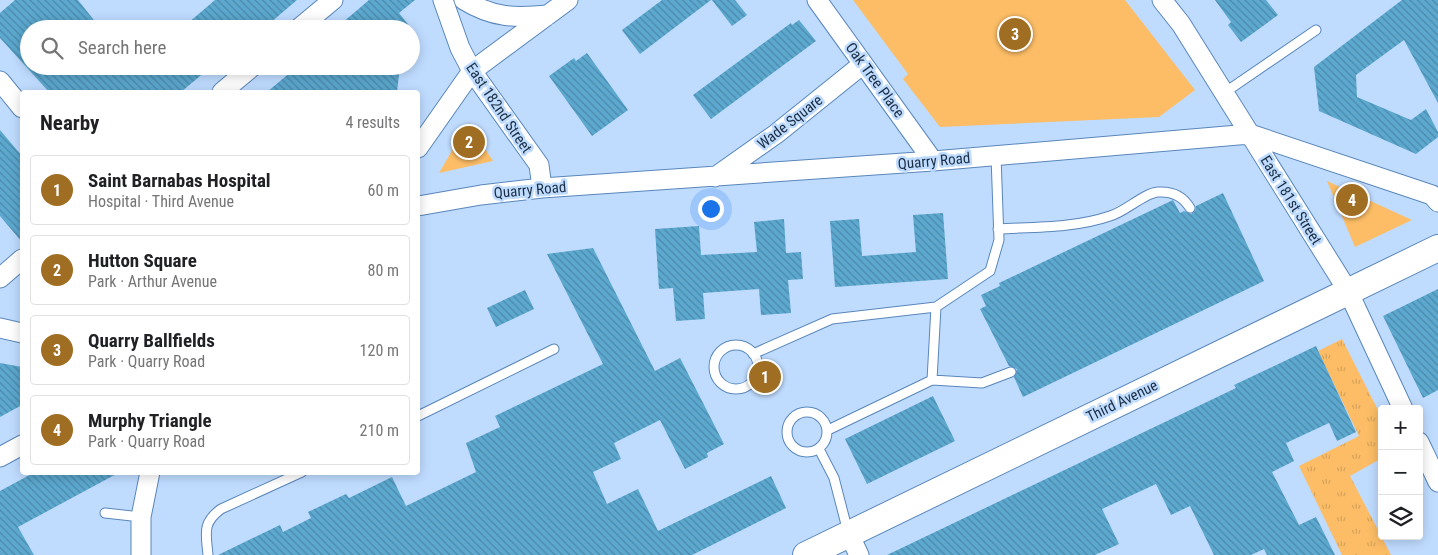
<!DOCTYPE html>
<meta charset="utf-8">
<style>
:root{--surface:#fff;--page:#f6f6f6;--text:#202124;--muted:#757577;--line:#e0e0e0;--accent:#9f6e23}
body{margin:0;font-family:"Roboto Condensed",sans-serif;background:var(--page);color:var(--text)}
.controls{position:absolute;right:15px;bottom:15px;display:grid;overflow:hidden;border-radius:5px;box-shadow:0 2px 12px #0003}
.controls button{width:45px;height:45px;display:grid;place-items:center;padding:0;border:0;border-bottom:1px solid var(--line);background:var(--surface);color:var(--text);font:25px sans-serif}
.you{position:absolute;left:710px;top:208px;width:18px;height:18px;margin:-12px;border:4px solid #fff;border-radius:50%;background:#1a73e8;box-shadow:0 0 0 8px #1a73e833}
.badge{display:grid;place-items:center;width:32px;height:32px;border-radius:50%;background:var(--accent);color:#fff;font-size:16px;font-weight:700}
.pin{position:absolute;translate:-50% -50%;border:2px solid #fff;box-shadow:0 1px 5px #0006}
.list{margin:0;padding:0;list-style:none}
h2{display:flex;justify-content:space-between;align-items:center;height:65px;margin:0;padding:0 20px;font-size:21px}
h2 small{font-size:16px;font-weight:400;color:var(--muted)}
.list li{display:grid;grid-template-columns:32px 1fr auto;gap:15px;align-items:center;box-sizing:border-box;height:70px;margin:0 10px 10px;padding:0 10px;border:1px solid var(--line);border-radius:5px}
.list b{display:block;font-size:19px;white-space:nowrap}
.list p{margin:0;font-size:16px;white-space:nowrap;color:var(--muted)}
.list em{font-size:16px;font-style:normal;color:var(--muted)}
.icon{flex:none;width:28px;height:28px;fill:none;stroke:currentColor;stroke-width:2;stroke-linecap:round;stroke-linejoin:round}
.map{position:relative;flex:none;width:1438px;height:555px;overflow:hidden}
.search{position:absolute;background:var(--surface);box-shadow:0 2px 12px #0003;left:20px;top:20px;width:400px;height:55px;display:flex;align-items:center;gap:12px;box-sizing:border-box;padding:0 18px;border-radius:28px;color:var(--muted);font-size:19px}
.panel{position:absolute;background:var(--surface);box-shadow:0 2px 12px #0003;left:20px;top:90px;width:400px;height:385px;border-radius:5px}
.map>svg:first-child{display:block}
</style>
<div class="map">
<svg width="1438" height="555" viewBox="0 0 1438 555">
<defs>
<pattern id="grass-tufts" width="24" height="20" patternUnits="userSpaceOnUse" patternTransform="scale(1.25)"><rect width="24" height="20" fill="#fcbd66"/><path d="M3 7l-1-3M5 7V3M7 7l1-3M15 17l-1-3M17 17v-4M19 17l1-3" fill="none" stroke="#d7a35a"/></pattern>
<pattern id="building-back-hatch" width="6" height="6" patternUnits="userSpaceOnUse" patternTransform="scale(1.25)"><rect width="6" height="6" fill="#5ca8cf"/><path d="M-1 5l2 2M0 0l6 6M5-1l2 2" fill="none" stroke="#4b89aa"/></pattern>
</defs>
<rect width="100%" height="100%" fill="#bfdcff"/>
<path fill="url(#grass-tufts)" d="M 1342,339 L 1382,418 L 1382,458 L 1350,476 L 1391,555 L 1342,555 L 1299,466 L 1359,436 L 1318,351 Z"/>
<path fill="#fcbd66" d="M 853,0 L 1125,0 L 1195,90 L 1159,117 L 940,127 L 903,79 L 908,74 Z
M 468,123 L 493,161 L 439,173 Z
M 1327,181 L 1412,220 L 1355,247 Z"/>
<path fill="url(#building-back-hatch)" d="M 15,0 L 78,0 L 101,29 L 29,29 L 29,66 L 212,66 L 181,92 L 49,92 L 0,38 L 0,13 Z
M 215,0 L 297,0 L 263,29 L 181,29 Z
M 369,0 L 415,0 L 399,13 L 412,29 L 335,29 Z
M 662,0 L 711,0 L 640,54 L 622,30 Z
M 712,0 L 735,0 L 747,15 L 732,26 Z
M 1215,0 L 1266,0 L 1278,15 L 1241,42 L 1228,25 L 1231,22 Z
M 1402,0 L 1438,0 L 1438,103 L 1404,40 L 1356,75 L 1357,97 L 1411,120 L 1426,109 L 1438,132 L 1438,137 L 1416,154 L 1319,111 L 1314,67 Z
M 799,20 L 816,41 L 711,119 L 693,95 L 791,23 L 792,25 Z
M 587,53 L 628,110 L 592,136 L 549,76 L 574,58 L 576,61 Z
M 298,66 L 400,66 L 397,92 L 267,92 Z
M 0,130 L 22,156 L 22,242 L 0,216 Z
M 1223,193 L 1264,281 L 1023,397 L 1014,377 L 1017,369 L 1009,366 L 980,309 L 986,306 L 981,295 L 1000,286 L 999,283 L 1173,200 L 1180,213 L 1184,211 L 1191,214 L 1195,211 L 1196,206 Z
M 943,213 L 948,279 L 835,287 L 830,221 L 859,219 L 862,256 L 916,252 L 913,215 Z
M 784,219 L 786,253 L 801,252 L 803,279 L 788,280 L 791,313 L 761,315 L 759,289 L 703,293 L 705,319 L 676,321 L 673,288 L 659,289 L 655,229 L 699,226 L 701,255 L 757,252 L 754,222 Z
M 593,248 L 655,371 L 680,358 L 724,444 L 707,453 L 708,457 L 685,469 L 660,420 L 614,443 L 621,459 L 593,472 L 607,504 L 638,489 L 658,531 L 771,476 L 786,508 L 692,555 L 218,555 L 280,525 L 283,532 L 311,518 L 308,512 L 346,494 L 349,498 L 392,477 L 406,506 L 476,472 L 466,443 L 500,427 L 495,416 L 603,364 L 547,254 Z
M 1438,289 L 1438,390 L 1423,398 L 1383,316 Z
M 525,290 L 534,309 L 496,327 L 487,308 Z
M 1316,346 L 1356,432 L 1337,441 L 1329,423 L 1286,443 L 1294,461 L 1272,472 L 1299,525 L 1316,517 L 1335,555 L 1267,555 L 1264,549 L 1251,555 L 1214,555 L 1190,506 L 1171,515 L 1156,484 L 1102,509 L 1119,544 L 1095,555 L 887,555 L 1236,388 L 1234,385 Z
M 0,363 L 22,367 L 22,405 L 0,417 Z
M 933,396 L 955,441 L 867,484 L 845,439 Z
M 35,472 L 120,472 L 18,527 L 34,555 L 0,555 L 0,491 Z"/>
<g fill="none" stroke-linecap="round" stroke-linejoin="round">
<g stroke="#5986bb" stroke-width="11">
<path id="service" d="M 1224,93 L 1316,30
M 998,229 C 1035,227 1075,228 1110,216 C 1125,212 1144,193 1158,192 C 1173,191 1183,196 1190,208
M714 367a22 22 0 1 1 44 0a22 22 0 1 1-44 0Z
M 753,354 L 832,319 L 936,307 L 990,271 L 999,240 L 996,156
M 932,380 L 936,307
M787 432a20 20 0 1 1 40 0a20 20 0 1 1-40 0Z
M 418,416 L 554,349
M 828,430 L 932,380 L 982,383 L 1011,372
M 819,449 L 834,478 L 848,532
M 105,513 L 141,517
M 208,555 C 206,533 202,523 221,509 L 302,472"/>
</g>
<g stroke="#5986bb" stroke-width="21">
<path id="minor" d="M 443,0 L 460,48 L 472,71 L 539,165 L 542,188
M 464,0 C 493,18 515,18 548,15
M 817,0 L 933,161
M 1162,0 L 1181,24 L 1348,291 L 1403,409
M 298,29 L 333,0
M 0,81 L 22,108
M 222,92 L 253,66
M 418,148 L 472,71 L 568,0
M 715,177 L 776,134 L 863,64
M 418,206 L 481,195 L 542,188 L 933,161 L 1250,134 L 1432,195 L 1438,202
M 0,278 L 22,259
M 0,328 L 22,333
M 1419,442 L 1438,482
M 0,457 L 22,445
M 849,534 L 859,555
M 141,555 L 141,517 L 150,472"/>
</g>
<g stroke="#5986bb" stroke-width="28">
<path id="secondary" d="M 806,555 L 1438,248"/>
</g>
<use href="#service" stroke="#fff" stroke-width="9"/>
<use href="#minor" stroke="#fff" stroke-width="19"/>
<use href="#secondary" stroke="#fff" stroke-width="26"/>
</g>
<g text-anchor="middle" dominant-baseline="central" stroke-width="5" stroke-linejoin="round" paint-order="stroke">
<g font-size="15" fill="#1a2d43" stroke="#bfdcff">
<text transform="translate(875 80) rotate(54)">Oak Tree Place</text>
<text transform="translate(499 108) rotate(56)">East 182nd Street</text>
<text transform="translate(790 122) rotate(-38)">Wade Square</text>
<text transform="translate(934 161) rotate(-5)">Quarry Road</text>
<text transform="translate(530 190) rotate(-5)">Quarry Road</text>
<text transform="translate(1291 200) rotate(58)">East 181st Street</text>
<text transform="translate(1122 401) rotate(-26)">Third Avenue</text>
</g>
</g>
</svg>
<div class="controls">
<button>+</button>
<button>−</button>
<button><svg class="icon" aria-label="layers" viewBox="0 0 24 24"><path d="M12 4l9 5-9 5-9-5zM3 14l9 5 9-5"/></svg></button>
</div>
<div class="you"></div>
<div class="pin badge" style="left:765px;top:377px">1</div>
<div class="pin badge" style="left:469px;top:142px">2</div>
<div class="pin badge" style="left:1015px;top:34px">3</div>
<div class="pin badge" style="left:1352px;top:200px">4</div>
<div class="search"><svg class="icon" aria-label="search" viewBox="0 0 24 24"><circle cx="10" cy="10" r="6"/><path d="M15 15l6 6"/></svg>Search here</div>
<section class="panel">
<h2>Nearby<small>4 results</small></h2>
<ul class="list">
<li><span class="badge">1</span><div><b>Saint Barnabas Hospital</b><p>Hospital · Third Avenue</p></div><em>60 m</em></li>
<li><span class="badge">2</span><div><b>Hutton Square</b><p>Park · Arthur Avenue</p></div><em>80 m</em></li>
<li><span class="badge">3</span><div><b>Quarry Ballfields</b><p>Park · Quarry Road</p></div><em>120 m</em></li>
<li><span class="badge">4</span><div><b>Murphy Triangle</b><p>Park · Quarry Road</p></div><em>210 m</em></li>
</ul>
</section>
</div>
